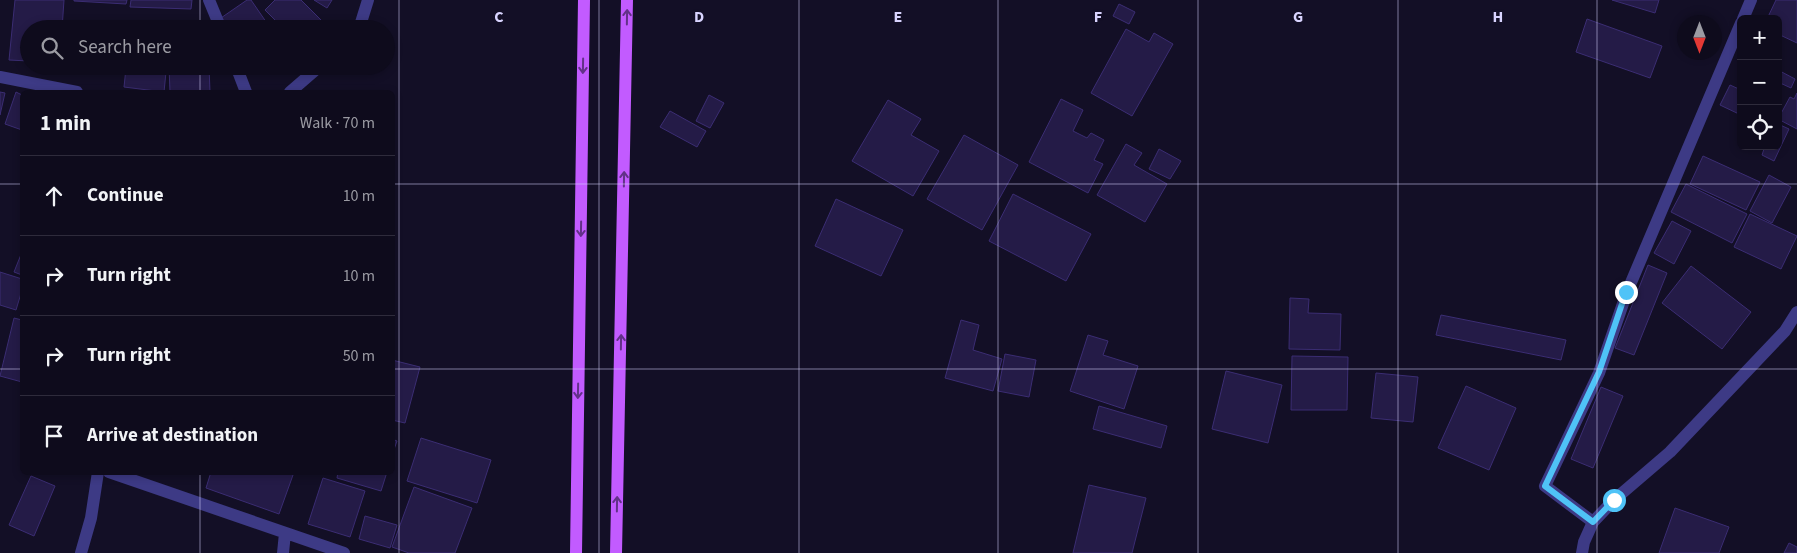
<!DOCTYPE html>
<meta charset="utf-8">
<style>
:root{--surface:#0e0b1c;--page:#171425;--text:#f1f3f6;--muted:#9b9ba3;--line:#2e2b3b}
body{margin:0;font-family:"Source Sans 3",sans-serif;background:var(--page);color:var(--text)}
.controls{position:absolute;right:15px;top:15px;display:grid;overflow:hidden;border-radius:8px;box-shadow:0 2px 8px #0003}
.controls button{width:45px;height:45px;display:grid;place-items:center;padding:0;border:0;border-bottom:1px solid var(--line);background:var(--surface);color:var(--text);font:25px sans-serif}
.compass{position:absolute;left:1677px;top:15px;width:45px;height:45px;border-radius:50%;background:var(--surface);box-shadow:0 2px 8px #0003;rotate:180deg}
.stop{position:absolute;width:15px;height:15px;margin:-11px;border:4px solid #4fc3f7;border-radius:50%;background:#fff}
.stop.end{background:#4fc3f7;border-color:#fff;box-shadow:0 1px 5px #0008}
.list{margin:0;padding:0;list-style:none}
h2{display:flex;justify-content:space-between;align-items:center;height:65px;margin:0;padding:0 20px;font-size:21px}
h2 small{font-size:16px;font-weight:400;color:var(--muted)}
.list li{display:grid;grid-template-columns:32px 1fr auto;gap:15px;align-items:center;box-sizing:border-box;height:80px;padding:0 20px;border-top:1px solid var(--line)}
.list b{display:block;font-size:19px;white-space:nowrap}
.list em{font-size:16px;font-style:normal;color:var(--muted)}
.icon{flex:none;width:28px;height:28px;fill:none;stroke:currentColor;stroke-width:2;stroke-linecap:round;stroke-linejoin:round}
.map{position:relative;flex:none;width:1797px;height:553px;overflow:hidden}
.search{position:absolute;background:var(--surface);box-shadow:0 2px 8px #0003;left:20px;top:20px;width:375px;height:55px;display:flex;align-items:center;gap:12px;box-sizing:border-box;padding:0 18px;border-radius:28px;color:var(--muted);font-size:19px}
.panel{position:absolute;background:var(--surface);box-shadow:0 2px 8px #0003;left:20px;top:90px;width:375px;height:385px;border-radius:8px}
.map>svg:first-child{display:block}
</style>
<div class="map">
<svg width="1797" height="553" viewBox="0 0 1797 553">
<rect width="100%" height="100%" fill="#130f26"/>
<path fill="#241b47" stroke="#3b2d73" d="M 15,0 L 64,0 L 62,29 L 29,29 L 29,61 L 9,60 Z
M 74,0 L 127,0 L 126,4 L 74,1 Z
M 131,0 L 192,0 L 191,9 L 130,7 Z
M 247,0 L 251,0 L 271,29 L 224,29 L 218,20 Z
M 275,0 L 301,0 L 323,22 L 316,29 L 284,29 L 265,10 Z
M 314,0 L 332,0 L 327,8 Z
M 1612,0 L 1659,0 L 1655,13 Z
M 1776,0 L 1797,0 L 1797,43 L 1778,34 L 1778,19 L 1767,19 Z
M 1119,4 L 1135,12 L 1129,24 L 1113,16 Z
M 1587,19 L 1662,46 L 1650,78 L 1576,52 Z
M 1126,29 L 1149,42 L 1154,33 L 1173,44 L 1132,116 L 1091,93 Z
M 169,66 L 209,66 L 210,92 L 170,92 Z
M 126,68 L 166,72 L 164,92 L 124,87 Z
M 1778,70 L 1795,79 L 1791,88 L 1778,82 Z
M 1730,85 L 1741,90 L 1741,115 L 1720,105 Z
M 0,92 L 5,93 L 0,115 Z
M 16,92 L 22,95 L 22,130 L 5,124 Z
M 1797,93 L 1797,129 L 1778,119 L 1790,97 L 1794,99 Z
M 709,95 L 724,103 L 710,128 L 696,121 Z
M 1061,99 L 1083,110 L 1073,131 L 1087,138 L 1091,133 L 1104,140 L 1094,160 L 1103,164 L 1088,193 L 1029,162 Z
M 888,100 L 921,119 L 911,135 L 939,151 L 913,196 L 852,161 Z
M 670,111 L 706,131 L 697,147 L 660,127 Z
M 1778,124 L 1789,129 L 1774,161 L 1762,155 L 1765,146 L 1778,146 Z
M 964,135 L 1018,165 L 982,230 L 927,199 Z
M 1126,144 L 1142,153 L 1134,165 L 1167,184 L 1145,222 L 1097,195 Z
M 1159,149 L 1181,161 L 1170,179 L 1149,169 Z
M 1703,156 L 1760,182 L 1746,210 L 1690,184 Z
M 1769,175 L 1791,187 L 1772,223 L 1750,211 Z
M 1686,184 L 1747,214 L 1732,243 L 1671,212 Z
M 1013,194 L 1091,234 L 1066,281 L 989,241 Z
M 836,199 L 903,230 L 881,276 L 815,246 Z
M 1750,214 L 1797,236 L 1781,269 L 1734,247 Z
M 1672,221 L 1691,231 L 1674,264 L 1654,253 Z
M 22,252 L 22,275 L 14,272 Z
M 1648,265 L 1667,273 L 1634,355 L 1615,348 Z
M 1691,266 L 1751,312 L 1722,349 L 1662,303 Z
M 0,272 L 22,279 L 22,290 L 16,310 L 0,305 Z
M 1290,298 L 1309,299 L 1308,313 L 1341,314 L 1340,350 L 1289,349 Z
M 1441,315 L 1566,340 L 1561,360 L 1436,335 Z
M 14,318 L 22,320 L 22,382 L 0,376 Z
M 961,320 L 979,325 L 973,350 L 1002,359 L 993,391 L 945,378 Z
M 1088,335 L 1108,341 L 1103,355 L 1138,366 L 1124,409 L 1070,391 Z
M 1005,354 L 1036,360 L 1029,397 L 998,391 Z
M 1292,356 L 1348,357 L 1347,410 L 1291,410 Z
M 392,360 L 420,367 L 405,423 L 392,420 Z
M 1226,371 L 1282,385 L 1268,443 L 1212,429 Z
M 1376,373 L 1418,377 L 1413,422 L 1371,418 Z
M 1466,386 L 1516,408 L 1489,470 L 1438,448 Z
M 1601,387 L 1623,396 L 1593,468 L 1571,459 Z
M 1099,406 L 1167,426 L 1161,448 L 1093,429 Z
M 421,438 L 491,460 L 477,503 L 407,481 Z
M 392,439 L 397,441 L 392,455 Z
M 211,472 L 286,472 L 293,475 L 279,514 L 206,488 Z
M 338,472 L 387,472 L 381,491 L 337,478 Z
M 31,476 L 55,486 L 34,536 L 9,525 Z
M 323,478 L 365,491 L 350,537 L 308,524 Z
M 1089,485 L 1146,498 L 1132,553 L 1073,553 Z
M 414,487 L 472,508 L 455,553 L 409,553 L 392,547 Z
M 1675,508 L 1729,527 L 1719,553 L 1659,553 Z
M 365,516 L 397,525 L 390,548 L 359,539 Z
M 1789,543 L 1797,547 L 1797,553 L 1784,553 Z"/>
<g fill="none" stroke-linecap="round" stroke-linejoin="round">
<path stroke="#3d3a85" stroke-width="12" d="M 209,0 L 221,29
M 1743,19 L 1751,0
M 359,29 L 368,0
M 236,66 L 246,92
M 0,77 L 77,92
M 290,92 L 320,66
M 109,472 L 344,553
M 1593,522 L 1545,486 L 1599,373 L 1627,292 L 1741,23
M 81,553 L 91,518 L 98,472
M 283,553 L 285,533
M 1582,553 L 1584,542 L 1593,522 L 1614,500 L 1670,452 L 1785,331 L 1797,312"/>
<path stroke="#c25bff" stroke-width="12" d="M 576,553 L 584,0
M 616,553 L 627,0"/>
</g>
<defs><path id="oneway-shaft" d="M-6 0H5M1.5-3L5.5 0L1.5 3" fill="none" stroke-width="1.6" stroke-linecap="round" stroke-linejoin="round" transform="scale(1.25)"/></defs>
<g stroke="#623188">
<use href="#oneway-shaft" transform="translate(627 17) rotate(-89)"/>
<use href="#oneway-shaft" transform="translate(583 66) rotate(91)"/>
<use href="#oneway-shaft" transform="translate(624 179) rotate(-89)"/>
<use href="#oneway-shaft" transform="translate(581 229) rotate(91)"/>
<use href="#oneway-shaft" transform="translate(621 342) rotate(-89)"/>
<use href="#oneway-shaft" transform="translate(578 391) rotate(91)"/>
<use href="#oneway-shaft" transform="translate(617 504) rotate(-89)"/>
</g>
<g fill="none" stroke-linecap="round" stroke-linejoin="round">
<path stroke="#4fc3f7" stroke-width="6" d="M 1614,500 L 1593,522 L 1545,486 L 1599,372 L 1626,292"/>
</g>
<path fill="none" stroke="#d9d4ff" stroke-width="1" stroke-opacity="0.55" d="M 200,0 L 200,29M 399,0 L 399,553M 599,0 L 599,553M 799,0 L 799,553M 998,0 L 998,553M 1198,0 L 1198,553M 1398,0 L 1398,553M 1597,0 L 1597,553M 200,66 L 200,92M 0,184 L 22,184M 392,184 L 1797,184M 0,369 L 22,369M 392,369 L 1797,369M 200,472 L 200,553"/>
<g font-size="16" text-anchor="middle" font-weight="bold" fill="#d9d4ff" stroke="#130f26" stroke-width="5" stroke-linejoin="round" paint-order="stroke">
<text x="499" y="22">C</text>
<text x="699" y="22">D</text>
<text x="898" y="22">E</text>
<text x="1098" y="22">F</text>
<text x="1298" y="22">G</text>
<text x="1498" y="22">H</text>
</g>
</svg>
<div class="controls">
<button>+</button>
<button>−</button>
<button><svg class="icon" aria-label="locate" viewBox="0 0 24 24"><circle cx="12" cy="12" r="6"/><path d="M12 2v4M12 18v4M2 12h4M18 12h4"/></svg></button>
</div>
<svg class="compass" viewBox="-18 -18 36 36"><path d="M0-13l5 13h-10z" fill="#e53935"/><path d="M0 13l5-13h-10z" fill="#9b9ba3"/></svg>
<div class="stop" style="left:1614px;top:500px"></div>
<div class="stop end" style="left:1626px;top:292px"></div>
<div class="search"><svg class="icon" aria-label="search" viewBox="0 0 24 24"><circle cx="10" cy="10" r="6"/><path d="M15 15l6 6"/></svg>Search here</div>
<section class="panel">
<h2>1 min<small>Walk · 70 m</small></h2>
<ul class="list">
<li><svg class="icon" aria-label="ahead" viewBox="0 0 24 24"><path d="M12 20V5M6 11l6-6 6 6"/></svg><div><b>Continue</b></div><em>10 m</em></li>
<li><svg class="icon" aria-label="right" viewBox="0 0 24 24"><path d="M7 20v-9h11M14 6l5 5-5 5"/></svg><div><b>Turn right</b></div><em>10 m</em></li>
<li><svg class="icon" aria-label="right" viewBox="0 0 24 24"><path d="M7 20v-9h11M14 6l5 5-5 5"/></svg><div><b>Turn right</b></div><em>50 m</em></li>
<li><svg class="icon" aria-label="arrive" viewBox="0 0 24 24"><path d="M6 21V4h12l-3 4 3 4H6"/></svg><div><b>Arrive at destination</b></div></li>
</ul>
</section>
</div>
